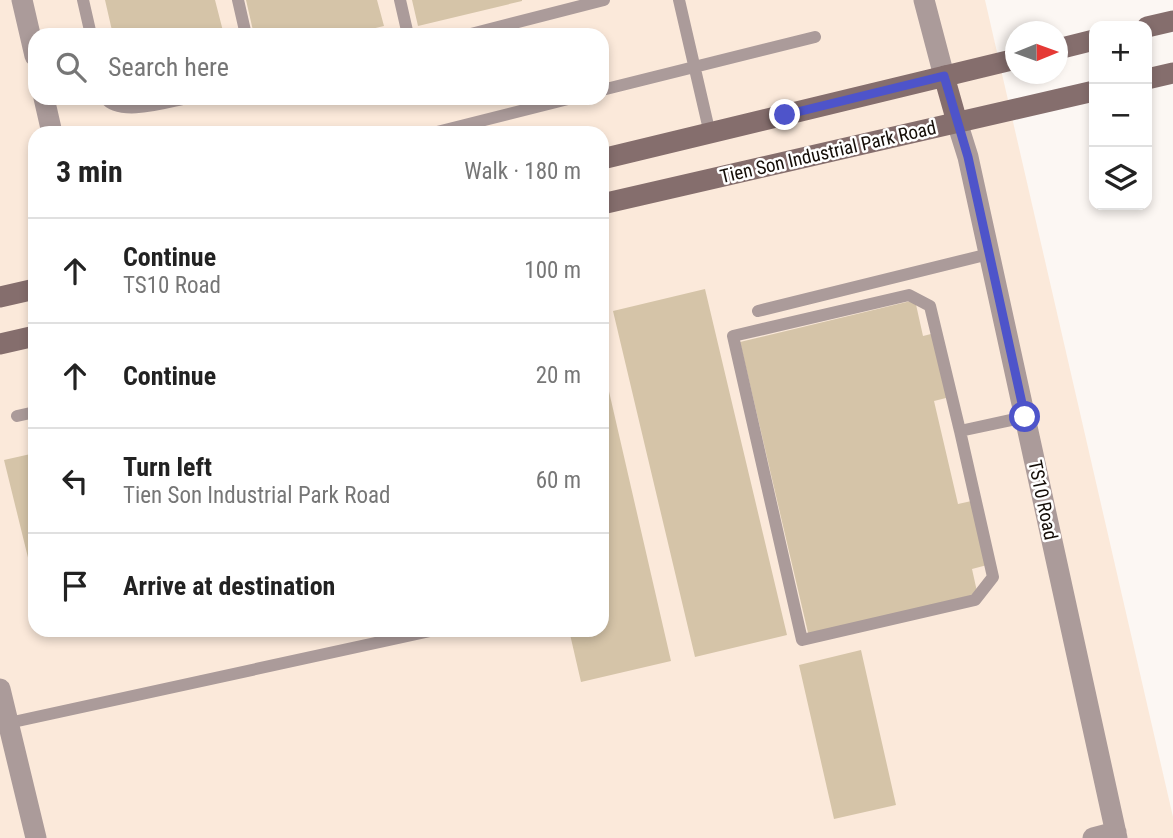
<!DOCTYPE html>
<meta charset="utf-8">
<style>
:root{--surface:#fff;--page:#f2f2f2;--text:#222;--muted:#767676;--line:#e0e0e0}
body{margin:0;font-family:"Roboto Condensed",sans-serif;background:var(--page);color:var(--text)}
.controls{position:absolute;right:21px;top:21px;display:grid;overflow:hidden;border-radius:14px;box-shadow:0 4px 10px #0003}
.controls button{width:63px;height:63px;display:grid;place-items:center;padding:0;border:0;border-bottom:2px solid var(--line);background:var(--surface);color:var(--text);font:35px sans-serif}
.compass{position:absolute;left:1005px;top:21px;width:63px;height:63px;border-radius:50%;background:var(--surface);box-shadow:0 4px 10px #0003;rotate:89deg}
.stop{position:absolute;width:21px;height:21px;margin:-16px;border:5px solid #4e54ca;border-radius:50%;background:#fff}
.stop.end{background:#4e54ca;border-color:#fff;box-shadow:0 2px 7px #0008}
.list{margin:0;padding:0;list-style:none}
h2{display:flex;justify-content:space-between;align-items:center;height:91px;margin:0;padding:0 28px;font-size:30px}
h2 small{font-size:23px;font-weight:400;color:var(--muted)}
.list li{display:grid;grid-template-columns:46px 1fr auto;gap:21px;align-items:center;box-sizing:border-box;height:105px;padding:0 28px;border-top:2px solid var(--line)}
.list b{display:block;font-size:26px;white-space:nowrap}
.list p{margin:0;font-size:23px;white-space:nowrap;color:var(--muted)}
.list em{font-size:23px;font-style:normal;color:var(--muted)}
.icon{flex:none;width:38px;height:38px;fill:none;stroke:currentColor;stroke-width:2;stroke-linecap:round;stroke-linejoin:round}
.map{position:relative;flex:none;width:1173px;height:838px;overflow:hidden}
.search{position:absolute;background:var(--surface);box-shadow:0 4px 10px #0003;left:28px;top:28px;width:581px;height:77px;display:flex;align-items:center;gap:18px;box-sizing:border-box;padding:0 24px;border-radius:21px;color:var(--muted);font-size:26px}
.panel{position:absolute;background:var(--surface);box-shadow:0 4px 10px #0003;left:28px;top:126px;width:581px;height:511px;border-radius:21px}
.map>svg:first-child{display:block}
</style>
<div class="map">
<svg width="1173" height="838" viewBox="0 0 1173 838">
<rect width="100%" height="100%" fill="#fcf7f3"/>
<path fill="#fbe9da" fill-rule="evenodd" d="M 0,0 L 985,0 L 1173,817 L 1173,838 L 0,838 ZM 35,35 L 602,35 L 602,98 L 35,98 ZM 35,133 L 602,133 L 602,630 L 35,630 Z"/>
<path fill="#d5c4a8" d="M 105,0 L 215,0 L 224,35 L 113,35 Z
M 246,0 L 377,0 L 384,26 L 346,35 L 254,35 Z
M 412,0 L 522,0 L 522,1 L 418,26 Z
M 705,289 L 787,635 L 695,657 L 613,311 Z
M 915,300 L 923,336 L 939,332 L 954,396 L 934,401 L 958,504 L 976,500 L 991,564 L 972,569 L 978,596 L 809,637 L 740,342 Z
M 602,361 L 671,661 L 581,682 L 569,630 L 602,630 Z
M 35,453 L 35,582 L 34,582 L 4,460 Z
M 861,650 L 896,805 L 834,819 L 799,665 Z"/>
<g fill="none" stroke-linecap="round" stroke-linejoin="round">
<path stroke="#ab9b9a" stroke-width="12" d="M 83,0 L 91,35
M 238,0 L 246,35
M 400,0 L 408,35
M 679,0 L 710,134
M 467,35 L 604,0
M 602,90 L 815,37
M 105,98 C 120,117 166,102 187,98
M 433,133 L 572,98
M 758,311 L 989,254
M 17,416 L 35,412
M 960,431 L 993,577 L 975,600 L 802,640 L 733,336 L 909,295 L 930,306 L 960,431 L 1025,417
M 4,724 L 435,630"/>
<path stroke="#ab9b9a" stroke-width="21" d="M 22,0 L 35,56
M 924,0 L 944,76
M 44,98 L 52,133
M 957,122 L 968,157 L 1117,838
M 0,689 L 36,838
M 1093,838 L 1116,832"/>
<path stroke="#856e6d" stroke-width="21" d="M 1147,27 L 1173,21
M 1058,49 L 1094,40
M 944,76 L 957,122
M 1147,79 L 1173,73
M 602,159 L 1016,59
M 602,204 L 1094,91
M 0,297 L 35,289
M 0,344 L 35,336"/>
</g>
<g fill="none" stroke-linecap="round" stroke-linejoin="round">
<path stroke="#4e54ca" stroke-width="9" d="M 785,115 L 944,76 L 968,157 L 1025,417"/>
</g>
<g text-anchor="middle" dominant-baseline="central" stroke-width="5" stroke-linejoin="round" paint-order="stroke">
<g font-size="19" fill="#140d07" stroke="#fff">
<text transform="translate(828 152) rotate(-13)">Tien Son Industrial Park Road</text>
<text transform="translate(1043 500) rotate(78)">TS10 Road</text>
</g>
</g>
</svg>
<div class="controls">
<button>+</button>
<button>−</button>
<button><svg class="icon" aria-label="layers" viewBox="0 0 24 24"><path d="M12 4l9 5-9 5-9-5zM3 14l9 5 9-5"/></svg></button>
</div>
<svg class="compass" viewBox="-18 -18 36 36"><path d="M0-13l5 13h-10z" fill="#e53935"/><path d="M0 13l5-13h-10z" fill="#767676"/></svg>
<div class="stop" style="left:1025px;top:417px"></div>
<div class="stop end" style="left:785px;top:115px"></div>
<div class="search"><svg class="icon" aria-label="search" viewBox="0 0 24 24"><circle cx="10" cy="10" r="6"/><path d="M15 15l6 6"/></svg>Search here</div>
<section class="panel">
<h2>3 min<small>Walk · 180 m</small></h2>
<ul class="list">
<li><svg class="icon" aria-label="ahead" viewBox="0 0 24 24"><path d="M12 20V5M6 11l6-6 6 6"/></svg><div><b>Continue</b><p>TS10 Road</p></div><em>100 m</em></li>
<li><svg class="icon" aria-label="ahead" viewBox="0 0 24 24"><path d="M12 20V5M6 11l6-6 6 6"/></svg><div><b>Continue</b></div><em>20 m</em></li>
<li><svg class="icon" aria-label="left" viewBox="0 0 24 24"><path d="M17 20v-9H6M10 6l-5 5 5 5"/></svg><div><b>Turn left</b><p>Tien Son Industrial Park Road</p></div><em>60 m</em></li>
<li><svg class="icon" aria-label="arrive" viewBox="0 0 24 24"><path d="M6 21V4h12l-3 4 3 4H6"/></svg><div><b>Arrive at destination</b></div></li>
</ul>
</section>
</div>
